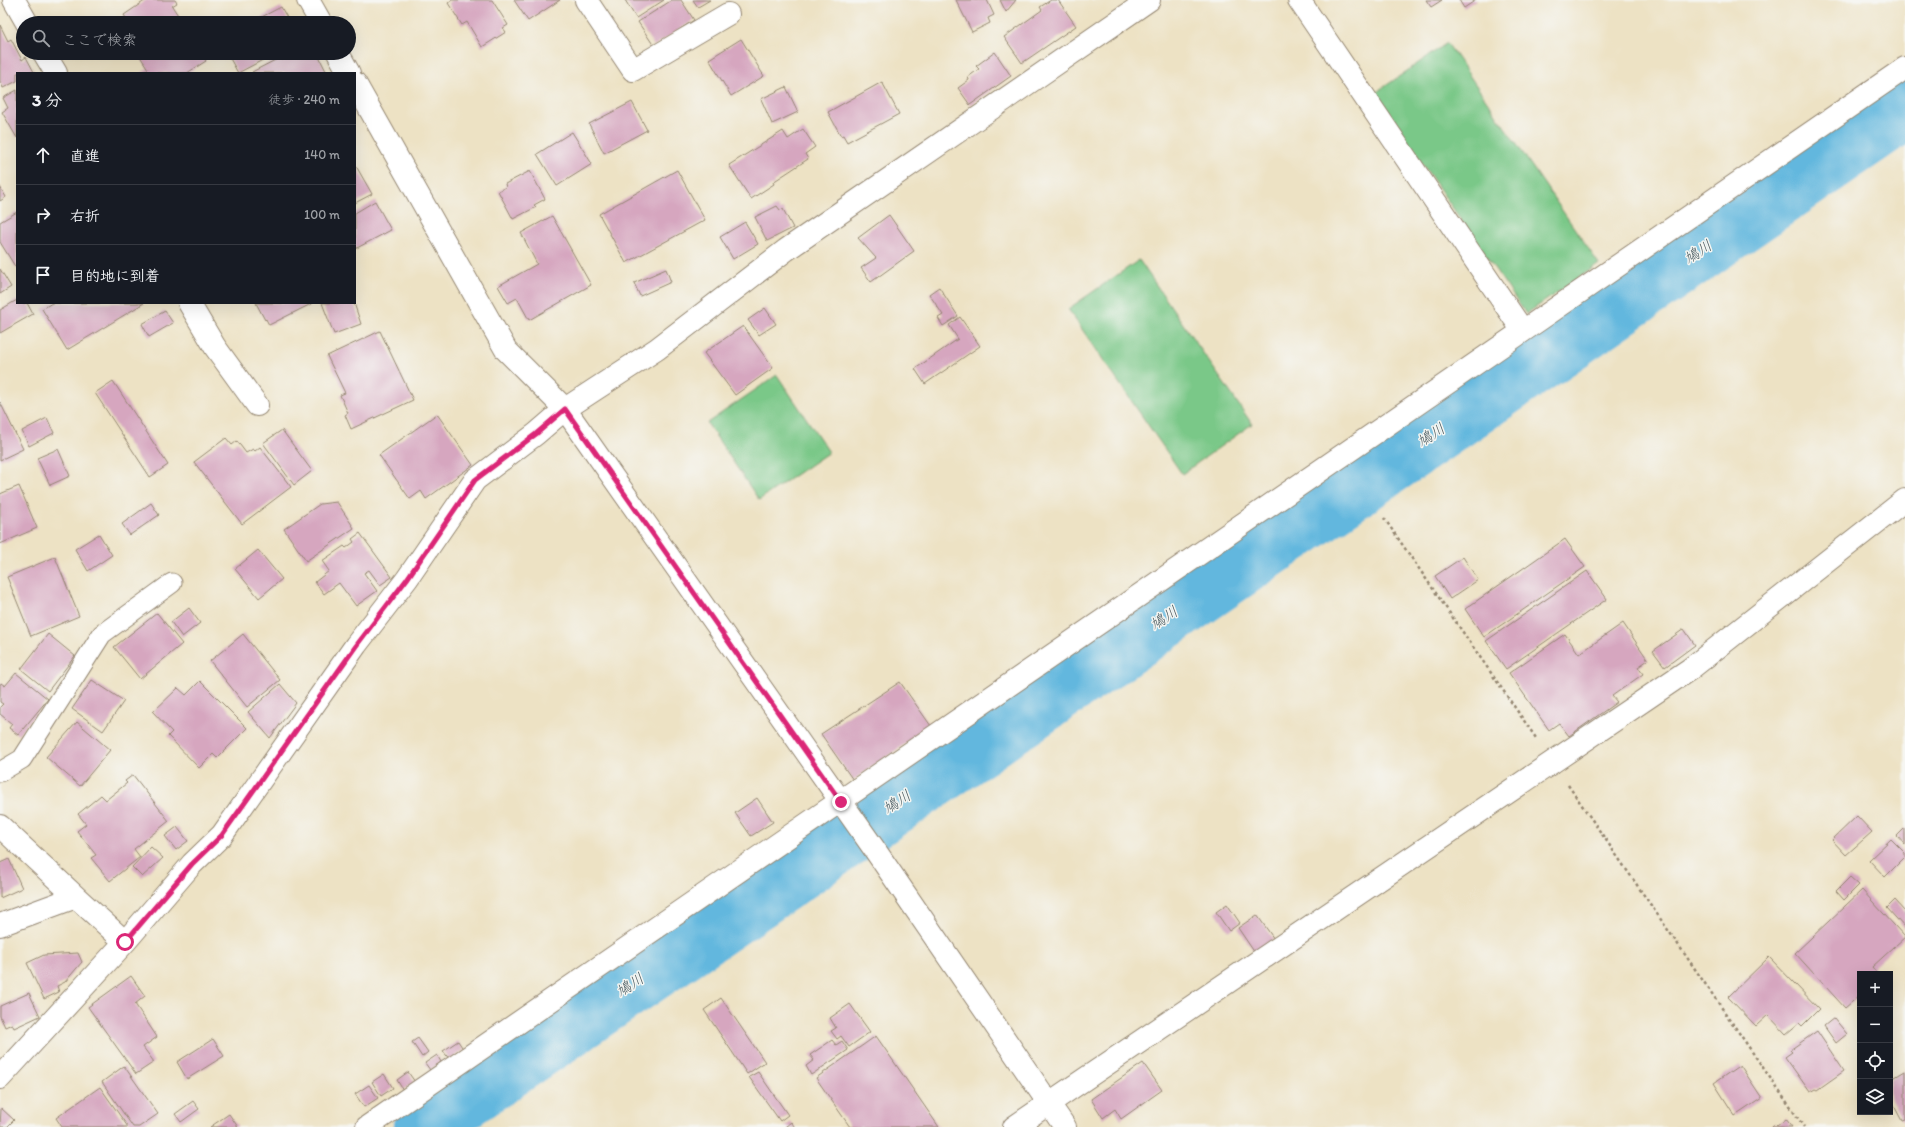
<!DOCTYPE html>
<html lang="ja">
<meta charset="utf-8">
<style>
:root{--surface:#171b24;--page:#242831;--text:#f1f3f6;--muted:#9ea1a6;--line:#363941}
body{margin:0;font-family:Itim,"Klee One",sans-serif;background:var(--page);color:var(--text)}
.controls{position:absolute;right:12px;bottom:12px;display:grid;overflow:hidden;border-radius:0px;box-shadow:0 4px 16px #0002}
.controls button{width:36px;height:36px;display:grid;place-items:center;padding:0;border:0;border-bottom:1px solid var(--line);background:var(--surface);color:var(--text);font:20px sans-serif}
.stop{position:absolute;width:12px;height:12px;margin:-9px;border:3px solid #db2777;border-radius:50%;background:#fff}
.stop.end{background:#db2777;border-color:#fff;box-shadow:0 1px 4px #0008}
.list{margin:0;padding:0;list-style:none}
h2{display:flex;justify-content:space-between;align-items:center;height:52px;margin:0;padding:0 16px;font-size:17px}
h2 small{font-size:13px;font-weight:400;color:var(--muted)}
.list li{display:grid;grid-template-columns:26px 1fr auto;gap:12px;align-items:center;box-sizing:border-box;height:60px;padding:0 16px;border-top:1px solid var(--line)}
.list b{display:block;font-size:15px;white-space:nowrap}
.list em{font-size:13px;font-style:normal;color:var(--muted)}
.icon{flex:none;width:22px;height:22px;fill:none;stroke:currentColor;stroke-width:2;stroke-linecap:round;stroke-linejoin:round}
.map{position:relative;flex:none;width:1905px;height:1127px;overflow:hidden}
.search{position:absolute;background:var(--surface);box-shadow:0 4px 16px #0002;left:16px;top:16px;width:340px;height:44px;display:flex;align-items:center;gap:10px;box-sizing:border-box;padding:0 14px;border-radius:22px;color:var(--muted);font-size:15px}
.panel{position:absolute;background:var(--surface);box-shadow:0 4px 16px #0002;left:16px;top:72px;width:340px;height:232px;border-radius:0px}
.map>svg:first-child{display:block}
</style>
<div class="map">
<svg width="1905" height="1127" viewBox="0 0 1905 1127">
<rect width="100%" height="100%" fill="#f6f6f2"/>
<filter id="ink" filterUnits="userSpaceOnUse"><feTurbulence type="fractalNoise" baseFrequency=".025" numOctaves="2"/><feDisplacementMap in="SourceGraphic" scale="8" xChannelSelector="R" yChannelSelector="G"/><feConvolveMatrix kernelMatrix="1 2 1 2 8 2 1 2 1" color-interpolation-filters="sRGB"/></filter>
<filter id="wash" filterUnits="userSpaceOnUse"><feTurbulence type="fractalNoise" baseFrequency=".012" numOctaves="4" result="noise"/><feDisplacementMap in="SourceGraphic" scale="16" xChannelSelector="R" yChannelSelector="G"/><feGaussianBlur stdDeviation="0.9" result="paint"/><feColorMatrix in="noise" values="0 0 0 0 0 0 0 0 0 0 0 0 0 0 0 0 0 1.4 0 .05"/><feComposite in="paint" operator="in"/></filter>
<g filter="url(#wash)">
<rect width="100%" height="100%" fill="#ede2c4"/>
<path fill="#7ac888" stroke="#5a7953" d="M 1447,43 L 1599,264 L 1526,314 L 1374,94 Z
M 1139,260 L 1252,424 L 1182,474 L 1068,309 Z
M 777,375 L 829,452 L 759,500 L 707,423 Z"/>
<g fill="none" stroke-linecap="round" stroke-linejoin="round">
<path stroke="#62b7de" stroke-width="60" d="M 423,1127 L 711,931 L 1905,110"/>
</g>
<g id="blocks">
<path fill="#d6a6bf" d="M 146,0 L 175,0 L 177,3 L 172,6 L 183,23 L 129,23 L 124,15 Z
M 452,0 L 492,0 L 508,25 L 503,28 L 506,32 L 482,47 L 467,22 L 462,25 L 448,3 Z
M 514,0 L 560,0 L 528,21 Z
M 625,0 L 664,0 L 636,18 Z
M 672,0 L 681,0 L 694,20 L 654,46 L 638,22 Z
M 693,0 L 710,0 L 698,7 Z
M 956,0 L 987,0 L 994,15 L 988,18 L 990,23 L 972,32 Z
M 1000,0 L 1016,0 L 1006,12 Z
M 1051,0 L 1058,0 L 1076,26 L 1022,63 L 1004,37 L 1042,10 L 1040,7 Z
M 1426,0 L 1442,0 L 1431,7 Z
M 1459,0 L 1476,0 L 1464,8 Z
M 281,7 L 290,23 L 250,23 Z
M 0,25 L 8,41 L 11,39 L 22,60 L 26,57 L 34,72 L 17,73 L 17,81 L 3,88 L 0,81 Z
M 741,39 L 764,76 L 731,96 L 709,59 Z
M 995,52 L 1011,76 L 970,105 L 958,88 L 969,80 L 968,77 L 979,69 L 976,66 Z
M 138,53 L 201,53 L 206,61 L 187,73 L 141,73 L 148,69 Z
M 227,53 L 276,53 L 238,73 Z
M 295,53 L 317,53 L 327,73 L 253,73 L 252,72 L 281,57 L 282,60 Z
M 882,82 L 899,114 L 847,142 L 843,135 L 841,136 L 828,112 Z
M 786,87 L 798,112 L 772,124 L 761,99 Z
M 17,90 L 17,138 L 2,112 L 8,108 L 3,98 Z
M 632,102 L 647,130 L 604,153 L 589,124 Z
M 803,129 L 815,147 L 805,154 L 808,159 L 773,182 L 774,184 L 751,199 L 729,165 L 783,131 L 788,139 Z
M 572,132 L 592,164 L 557,186 L 537,154 Z
M 356,166 L 372,194 L 355,203 L 355,167 Z
M 677,170 L 705,220 L 626,263 L 599,214 Z
M 530,171 L 545,199 L 534,205 L 536,207 L 513,219 L 498,191 L 506,187 L 505,184 Z
M 0,187 L 6,197 L 0,201 Z
M 375,201 L 391,230 L 355,249 L 355,213 Z
M 777,206 L 780,210 L 783,209 L 793,228 L 767,241 L 755,217 Z
M 17,212 L 17,268 L 16,268 L 0,242 L 0,222 Z
M 889,215 L 914,251 L 871,282 L 861,268 L 876,258 L 858,238 Z
M 552,216 L 591,285 L 529,320 L 517,298 L 508,303 L 498,286 L 537,264 L 521,233 Z
M 745,222 L 758,244 L 733,259 L 720,237 Z
M 0,269 L 11,287 L 0,294 Z
M 666,269 L 671,282 L 640,296 L 634,283 Z
M 939,287 L 958,316 L 943,326 L 938,318 L 943,315 L 929,294 Z
M 17,300 L 17,303 L 27,303 L 33,314 L 0,333 L 0,310 Z
M 52,303 L 144,303 L 67,350 L 42,309 Z
M 256,303 L 313,303 L 269,325 L 266,319 L 265,320 Z
M 322,303 L 354,303 L 361,324 L 334,334 Z
M 765,308 L 776,324 L 759,335 L 748,320 Z
M 165,311 L 173,323 L 149,337 L 142,324 Z
M 960,317 L 980,346 L 925,384 L 915,369 L 958,339 L 949,325 Z
M 743,326 L 773,368 L 735,395 L 704,353 Z
M 380,331 L 413,400 L 351,429 L 345,415 L 348,413 L 340,395 L 345,393 L 327,356 Z
M 113,381 L 168,465 L 150,477 L 95,393 Z
M 0,402 L 23,449 L 0,460 Z
M 437,414 L 473,465 L 426,499 L 421,491 L 410,499 L 379,455 Z
M 47,418 L 54,433 L 29,446 L 22,431 Z
M 282,430 L 312,471 L 294,485 L 263,443 Z
M 226,438 L 232,445 L 237,441 L 246,453 L 253,449 L 255,451 L 260,447 L 291,487 L 242,524 L 194,462 Z
M 58,449 L 70,476 L 50,485 L 37,458 Z
M 19,486 L 37,528 L 0,544 L 0,494 Z
M 337,502 L 354,528 L 306,561 L 284,529 L 320,504 Z
M 151,503 L 159,515 L 130,535 L 122,524 Z
M 360,533 L 392,577 L 380,585 L 369,570 L 364,573 L 377,591 L 356,606 L 339,583 L 324,594 L 315,582 L 329,571 L 322,561 L 344,546 L 346,548 L 354,542 L 352,539 Z
M 99,534 L 112,555 L 88,571 L 75,549 Z
M 1565,539 L 1585,567 L 1484,637 L 1465,609 Z
M 258,550 L 282,579 L 259,598 L 235,569 Z
M 55,557 L 79,616 L 31,636 L 7,577 Z
M 1463,557 L 1478,580 L 1450,599 L 1435,576 Z
M 1587,571 L 1607,599 L 1506,669 L 1486,641 Z
M 189,608 L 200,623 L 182,637 L 171,622 Z
M 157,613 L 182,644 L 140,679 L 114,647 Z
M 1623,623 L 1648,660 L 1638,667 L 1643,674 L 1612,696 L 1617,702 L 1569,736 L 1559,723 L 1549,730 L 1509,673 L 1565,634 L 1579,654 Z
M 1684,629 L 1695,645 L 1665,667 L 1653,651 Z
M 48,634 L 75,656 L 48,691 L 21,669 Z
M 243,634 L 280,680 L 247,707 L 210,661 Z
M 16,673 L 48,699 L 18,735 L 9,728 L 12,724 L 0,714 L 0,707 L 3,704 L 0,702 L 0,685 L 1,683 L 5,686 Z
M 92,680 L 124,701 L 103,731 L 72,709 Z
M 200,681 L 247,728 L 217,758 L 213,754 L 199,768 L 168,736 L 172,732 L 153,712 L 178,688 L 186,695 Z
M 900,682 L 931,726 L 853,780 L 821,734 Z
M 280,684 L 296,703 L 270,738 L 248,712 Z
M 77,722 L 110,750 L 80,786 L 46,757 Z
M 133,775 L 169,821 L 134,849 L 140,857 L 110,881 L 91,858 L 96,855 L 77,831 L 86,824 L 78,814 L 101,795 L 106,800 L 127,783 L 125,781 Z
M 757,798 L 773,822 L 751,836 L 735,813 Z
M 1857,816 L 1872,832 L 1846,855 L 1832,840 Z
M 177,827 L 188,841 L 176,850 L 165,836 Z
M 1905,828 L 1905,845 L 1897,836 Z
M 1891,839 L 1905,853 L 1905,857 L 1885,877 L 1869,860 Z
M 151,847 L 163,858 L 142,877 L 132,867 Z
M 9,859 L 22,888 L 0,898 L 0,863 Z
M 1850,877 L 1859,885 L 1844,900 L 1836,891 Z
M 1862,890 L 1905,937 L 1872,967 L 1878,974 L 1860,974 L 1860,995 L 1845,1008 L 1795,953 Z
M 1895,900 L 1905,911 L 1905,928 L 1887,908 Z
M 1227,904 L 1240,923 L 1229,931 L 1216,912 Z
M 1257,915 L 1274,939 L 1255,953 L 1238,928 Z
M 78,953 L 82,962 L 65,982 L 57,986 L 59,992 L 44,999 L 27,963 L 44,955 Z
M 1769,957 L 1819,1009 L 1802,1026 L 1799,1023 L 1786,1034 L 1768,1015 L 1756,1026 L 1728,997 Z
M 131,976 L 145,996 L 135,1004 L 157,1037 L 143,1047 L 154,1062 L 136,1074 L 88,1007 Z
M 29,993 L 40,1016 L 14,1028 L 12,1024 L 5,1027 L 0,1016 L 0,1006 Z
M 721,998 L 765,1062 L 747,1074 L 704,1010 Z
M 850,1004 L 870,1032 L 849,1047 L 841,1036 L 837,1039 L 831,1031 L 836,1028 L 830,1018 Z
M 1834,1018 L 1847,1034 L 1836,1043 L 1824,1026 Z
M 1817,1031 L 1844,1071 L 1817,1090 L 1815,1089 L 1810,1092 L 1785,1057 L 1792,1052 L 1790,1050 Z
M 876,1036 L 939,1127 L 850,1127 L 816,1078 Z
M 418,1038 L 428,1052 L 422,1057 L 412,1042 Z
M 213,1039 L 224,1056 L 187,1079 L 177,1062 Z
M 832,1040 L 836,1045 L 842,1041 L 848,1050 L 811,1075 L 806,1066 L 814,1060 L 810,1055 Z
M 458,1041 L 464,1050 L 450,1060 L 443,1051 Z
M 437,1055 L 441,1062 L 430,1070 L 425,1063 Z
M 1143,1063 L 1162,1090 L 1121,1119 L 1115,1109 L 1103,1118 L 1091,1099 Z
M 1740,1065 L 1762,1098 L 1735,1116 L 1714,1083 Z
M 124,1066 L 158,1114 L 139,1127 L 133,1127 L 102,1082 Z
M 1905,1071 L 1905,1120 L 1902,1121 L 1890,1098 L 1890,1080 Z
M 408,1072 L 415,1082 L 403,1090 L 397,1080 Z
M 758,1072 L 788,1115 L 780,1121 L 749,1077 Z
M 384,1074 L 393,1088 L 381,1096 L 372,1082 Z
M 369,1085 L 378,1098 L 364,1107 L 355,1094 Z
M 100,1087 L 128,1127 L 62,1127 L 56,1118 Z
M 193,1101 L 199,1109 L 181,1122 L 175,1114 Z
M 1,1108 L 14,1120 L 7,1127 L 0,1127 Z
M 229,1114 L 238,1127 L 210,1127 Z
M 1786,1119 L 1792,1127 L 1771,1127 L 1775,1124 L 1777,1126 Z
M 791,1122 L 795,1127 L 785,1127 Z"/>
</g>
</g>
<g filter="url(#ink)">
<use href="#blocks" fill-opacity="0" stroke="#948671" stroke-width="1"/>
<g fill="none" stroke-linecap="round" stroke-linejoin="round">
<g stroke="#948671" stroke-width="21">
<path id="lane" d="M 0,772 L 22,759 L 102,634 L 172,583"/>
</g>
<g stroke="#948671" stroke-width="24">
<path id="street" d="M 14,0 L 27,23
M 308,0 L 321,23
M 586,0 L 633,70 L 728,14
M 1299,0 L 1523,331
M 44,53 L 56,73
M 338,53 L 349,73
M 355,83 L 506,350 L 565,409 L 875,850 L 1065,1127
M 189,303 L 215,347 L 257,405
M 0,826 L 76,897
M 0,925 L 76,897 L 125,942
M 0,1078 L 125,942 L 192,864 L 222,835 L 356,645 L 407,579 L 475,480 L 536,434 L 565,409 L 657,349 L 786,250 L 1149,0
M 367,1127 L 1905,68
M 1014,1127 L 1690,669 L 1905,500"/>
</g>
<path stroke="#948671" stroke-width="2.5" stroke-dasharray="3 3" stroke-linecap="butt" d="M 1384,518 L 1536,738
M 1568,785 L 1804,1127"/>
<use href="#lane" stroke="#fff" stroke-width="19"/>
<use href="#street" stroke="#fff" stroke-width="22"/>
</g>
</g>
<g fill="none" stroke-linecap="round" stroke-linejoin="round" filter="url(#ink)">
<path stroke="#db2777" stroke-width="5" d="M 125,942 L 192,864 L 222,835 L 356,646 L 407,579 L 475,480 L 536,434 L 565,409 L 841,802"/>
</g>
<g text-anchor="middle" dominant-baseline="central" stroke-width="3" stroke-linejoin="round" paint-order="stroke">
<g font-size="15" font-style="italic" fill="#495b61" stroke="#f6f6f2">
<text transform="translate(1698 252) rotate(-34)">鳩川</text>
<text transform="translate(1431 435) rotate(-34)">鳩川</text>
<text transform="translate(1164 618) rotate(-34)">鳩川</text>
<text transform="translate(897 802) rotate(-34)">鳩川</text>
<text transform="translate(630 985) rotate(-34)">鳩川</text>
</g>
</g>
</svg>
<div class="controls">
<button>+</button>
<button>−</button>
<button><svg class="icon" aria-label="locate" viewBox="0 0 24 24"><circle cx="12" cy="12" r="6"/><path d="M12 2v4M12 18v4M2 12h4M18 12h4"/></svg></button>
<button><svg class="icon" aria-label="layers" viewBox="0 0 24 24"><path d="M12 4l9 5-9 5-9-5zM3 14l9 5 9-5"/></svg></button>
</div>
<div class="stop" style="left:125px;top:942px"></div>
<div class="stop end" style="left:841px;top:802px"></div>
<div class="search"><svg class="icon" aria-label="search" viewBox="0 0 24 24"><circle cx="10" cy="10" r="6"/><path d="M15 15l6 6"/></svg>ここで検索</div>
<section class="panel">
<h2>3 分<small>徒歩 · 240 m</small></h2>
<ul class="list">
<li><svg class="icon" aria-label="ahead" viewBox="0 0 24 24"><path d="M12 20V5M6 11l6-6 6 6"/></svg><div><b>直進</b></div><em>140 m</em></li>
<li><svg class="icon" aria-label="right" viewBox="0 0 24 24"><path d="M7 20v-9h11M14 6l5 5-5 5"/></svg><div><b>右折</b></div><em>100 m</em></li>
<li><svg class="icon" aria-label="arrive" viewBox="0 0 24 24"><path d="M6 21V4h12l-3 4 3 4H6"/></svg><div><b>目的地に到着</b></div></li>
</ul>
</section>
</div>
